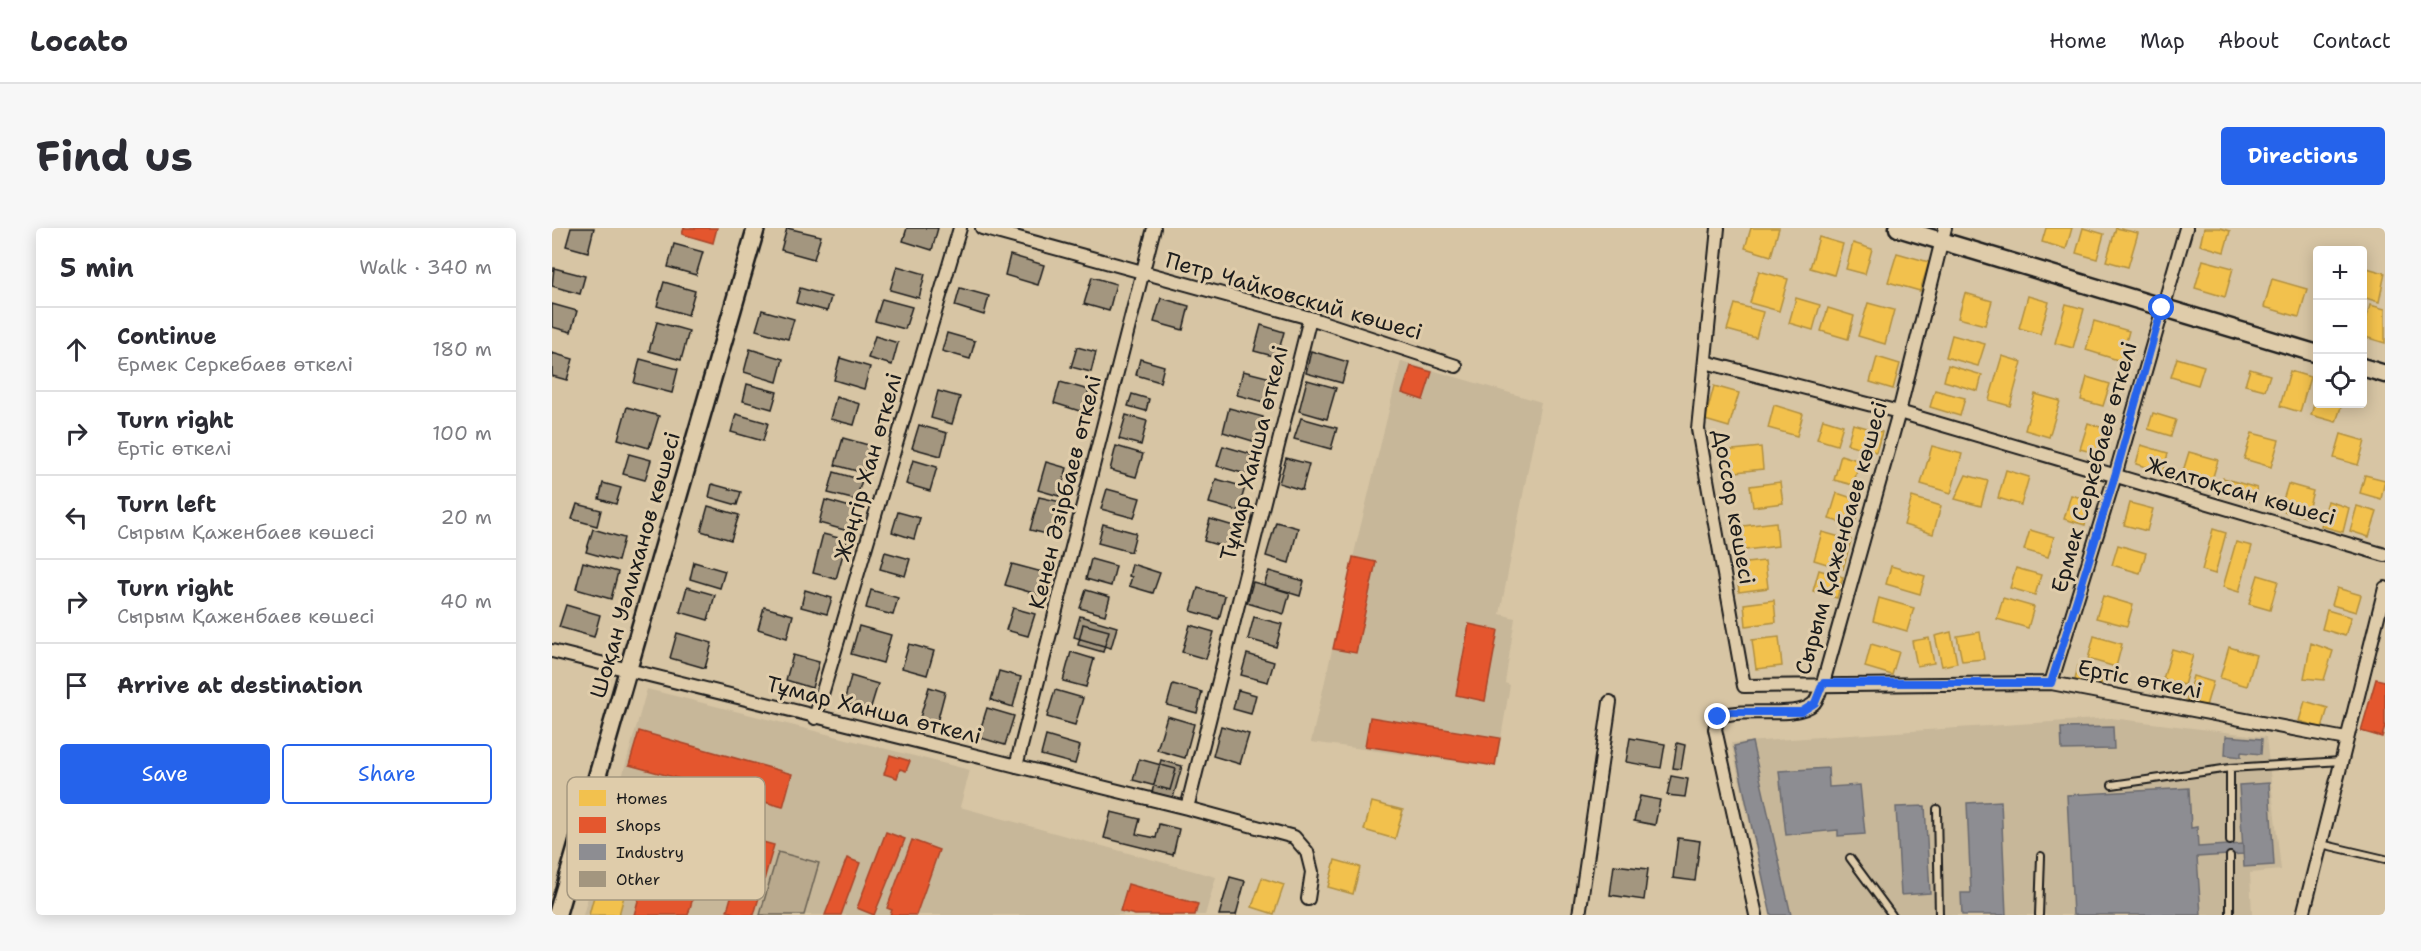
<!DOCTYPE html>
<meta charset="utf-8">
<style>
:root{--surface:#fff;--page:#f7f7f7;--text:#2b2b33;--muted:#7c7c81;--line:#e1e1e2;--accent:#2563eb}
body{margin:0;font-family:"Shantell Sans",sans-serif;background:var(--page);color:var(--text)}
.controls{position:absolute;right:18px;top:18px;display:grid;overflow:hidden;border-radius:6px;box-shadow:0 3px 15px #0003}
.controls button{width:54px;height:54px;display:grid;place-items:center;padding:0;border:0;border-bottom:2px solid var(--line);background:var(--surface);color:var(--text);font:30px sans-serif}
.stop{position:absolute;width:18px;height:18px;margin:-14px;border:4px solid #2563eb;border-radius:50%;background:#fff}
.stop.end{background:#2563eb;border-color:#fff;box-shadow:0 2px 6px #0008}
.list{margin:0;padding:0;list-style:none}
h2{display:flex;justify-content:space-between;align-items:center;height:78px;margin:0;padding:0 24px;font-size:26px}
h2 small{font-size:20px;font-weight:400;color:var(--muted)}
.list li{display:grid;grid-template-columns:39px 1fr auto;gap:18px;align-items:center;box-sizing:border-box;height:84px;padding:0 24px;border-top:2px solid var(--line)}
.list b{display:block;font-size:22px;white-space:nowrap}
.list p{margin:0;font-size:20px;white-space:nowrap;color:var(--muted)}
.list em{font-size:20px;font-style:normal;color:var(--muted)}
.actions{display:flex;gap:12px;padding:18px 24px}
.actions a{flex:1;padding:14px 0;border:2px solid var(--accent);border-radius:6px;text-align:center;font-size:21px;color:var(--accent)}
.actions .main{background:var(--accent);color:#fff}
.icon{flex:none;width:33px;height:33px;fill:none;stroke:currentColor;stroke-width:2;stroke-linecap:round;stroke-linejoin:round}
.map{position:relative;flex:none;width:1833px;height:687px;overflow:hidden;border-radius:6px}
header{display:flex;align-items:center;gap:36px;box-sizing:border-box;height:84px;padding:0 30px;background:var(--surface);border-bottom:2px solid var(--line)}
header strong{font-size:28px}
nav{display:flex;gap:33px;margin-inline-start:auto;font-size:21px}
.intro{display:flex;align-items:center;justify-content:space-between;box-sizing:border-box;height:144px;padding:0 36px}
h1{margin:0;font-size:42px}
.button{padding:15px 27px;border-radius:6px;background:var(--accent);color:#fff;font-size:21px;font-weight:700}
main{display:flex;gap:36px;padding:0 36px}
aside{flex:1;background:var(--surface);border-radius:6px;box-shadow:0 3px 15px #0003}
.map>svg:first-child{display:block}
</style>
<header>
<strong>Locato</strong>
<nav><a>Home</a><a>Map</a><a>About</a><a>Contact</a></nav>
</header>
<div class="intro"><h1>Find us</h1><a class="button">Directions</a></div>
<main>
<aside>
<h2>5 min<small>Walk · 340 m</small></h2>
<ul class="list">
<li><svg class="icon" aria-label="ahead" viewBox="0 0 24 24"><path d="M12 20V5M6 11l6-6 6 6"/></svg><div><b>Continue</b><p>Ермек Серкебаев өткелі</p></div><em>180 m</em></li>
<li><svg class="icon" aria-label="right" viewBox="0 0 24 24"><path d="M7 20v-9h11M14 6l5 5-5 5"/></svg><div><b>Turn right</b><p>Ертіс өткелі</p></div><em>100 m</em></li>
<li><svg class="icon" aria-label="left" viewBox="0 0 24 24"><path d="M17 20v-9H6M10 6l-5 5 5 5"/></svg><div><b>Turn left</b><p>Сырым Қаженбаев көшесі</p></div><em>20 m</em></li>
<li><svg class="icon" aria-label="right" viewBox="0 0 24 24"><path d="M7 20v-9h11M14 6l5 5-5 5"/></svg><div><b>Turn right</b><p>Сырым Қаженбаев көшесі</p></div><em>40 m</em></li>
<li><svg class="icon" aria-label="arrive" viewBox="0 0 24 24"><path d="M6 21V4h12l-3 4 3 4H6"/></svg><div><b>Arrive at destination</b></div></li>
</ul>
<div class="actions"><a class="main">Save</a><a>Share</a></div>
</aside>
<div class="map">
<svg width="1833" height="687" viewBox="0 0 1833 687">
<rect width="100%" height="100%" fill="#d7c5a4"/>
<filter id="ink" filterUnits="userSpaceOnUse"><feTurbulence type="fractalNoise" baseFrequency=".0167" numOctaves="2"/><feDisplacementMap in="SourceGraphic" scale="12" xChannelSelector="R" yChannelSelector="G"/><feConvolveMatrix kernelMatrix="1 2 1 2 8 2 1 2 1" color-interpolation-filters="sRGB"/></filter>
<g filter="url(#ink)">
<path fill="#c7b799" d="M 849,133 L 989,174 L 948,386 L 963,390 L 953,455 L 958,457 L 944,539 L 759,514 L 804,317 Z
M 95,461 L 418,542 L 408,579 L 664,649 L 653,687 L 31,687 Z
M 1559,490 L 1714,509 L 1729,642 L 1698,645 L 1700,687 L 1218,687 L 1179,515 Z"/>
<path fill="#b9a98d" stroke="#6a6254" stroke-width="1.5" d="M 226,624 L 267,635 L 252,687 L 208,687 Z"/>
<path fill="#f2c14e" stroke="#b2903f" stroke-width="1.5" d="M 1199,0 L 1227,0 L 1219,28 L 1193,20 Z
M 1494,0 L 1520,0 L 1514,21 L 1490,14 Z
M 1531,0 L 1552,6 L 1545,31 L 1524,25 Z
M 1564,0 L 1586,5 L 1576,39 L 1554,33 Z
M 1652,0 L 1668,0 L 1678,3 L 1672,24 L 1648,17 Z
M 1267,9 L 1291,16 L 1282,47 L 1258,40 Z
M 1301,15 L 1320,21 L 1313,46 L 1294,41 Z
M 1345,25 L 1377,34 L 1368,63 L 1336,54 Z
M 1651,32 L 1681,40 L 1673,69 L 1643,60 Z
M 1811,39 L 1833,45 L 1827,74 L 1810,69 Z
M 1207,43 L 1236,51 L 1227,83 L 1198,75 Z
M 1720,51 L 1755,61 L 1747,89 L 1712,79 Z
M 1413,65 L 1440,73 L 1433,97 L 1406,90 Z
M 1476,68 L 1497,74 L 1488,106 L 1467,100 Z
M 1244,70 L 1268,77 L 1261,102 L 1237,95 Z
M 1316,75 L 1342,82 L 1333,116 L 1306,108 Z
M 1183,76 L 1211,84 L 1204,110 L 1175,102 Z
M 1514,76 L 1532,81 L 1521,120 L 1503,115 Z
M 1818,77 L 1833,81 L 1833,115 L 1810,108 Z
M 1276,80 L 1302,88 L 1296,111 L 1269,103 Z
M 1542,93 L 1577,103 L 1569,133 L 1534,122 Z
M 1400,107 L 1433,116 L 1426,138 L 1394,129 Z
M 1450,128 L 1470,134 L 1458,178 L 1437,172 Z
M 1325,129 L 1348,136 L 1341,161 L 1318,154 Z
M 1625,130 L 1652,138 L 1646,157 L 1619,149 Z
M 1396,137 L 1430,147 L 1426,163 L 1392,153 Z
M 1698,141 L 1718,147 L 1713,162 L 1693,157 Z
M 1738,143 L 1758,149 L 1748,184 L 1728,178 Z
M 1535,149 L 1558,156 L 1551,178 L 1529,172 Z
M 1162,158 L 1187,165 L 1177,199 L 1153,192 Z
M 1383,162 L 1413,170 L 1408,188 L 1378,179 Z
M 1766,162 L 1766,176 L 1790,176 L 1784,194 L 1759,187 Z
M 1483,166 L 1508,173 L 1497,209 L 1473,202 Z
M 1222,177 L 1251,186 L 1245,208 L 1216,200 Z
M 1601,185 L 1624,192 L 1619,208 L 1596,201 Z
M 1271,191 L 1291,197 L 1285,217 L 1265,211 Z
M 1536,195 L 1557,202 L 1550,227 L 1528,221 Z
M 1301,196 L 1330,204 L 1324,224 L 1295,216 Z
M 1700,205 L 1727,212 L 1719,239 L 1692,231 Z
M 1789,206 L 1813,213 L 1806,237 L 1782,230 Z
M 1589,217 L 1616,225 L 1611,244 L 1584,236 Z
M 1380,218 L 1410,226 L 1399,265 L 1369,256 Z
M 1209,219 L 1211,241 L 1175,245 L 1172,223 Z
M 1637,224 L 1666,232 L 1660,252 L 1631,243 Z
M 1289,227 L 1308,233 L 1301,257 L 1282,252 Z
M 1454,242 L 1477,249 L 1469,277 L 1446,270 Z
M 1414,247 L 1436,253 L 1429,278 L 1403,271 Z
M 1813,247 L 1833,252 L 1829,271 L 1808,265 Z
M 1671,250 L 1705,260 L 1701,274 L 1667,264 Z
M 1228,254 L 1231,275 L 1201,279 L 1198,258 Z
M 1736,256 L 1761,263 L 1754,289 L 1728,282 Z
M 1285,265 L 1309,273 L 1302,298 L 1277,291 Z
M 1519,267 L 1540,273 L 1533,297 L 1512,291 Z
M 1360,269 L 1389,278 L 1381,306 L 1352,297 Z
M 1776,273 L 1797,280 L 1791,304 L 1769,298 Z
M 1578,275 L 1601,281 L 1595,303 L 1572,297 Z
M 1805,278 L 1825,284 L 1817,309 L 1798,303 Z
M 1224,294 L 1226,318 L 1186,323 L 1183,299 Z
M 1661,301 L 1674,305 L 1663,346 L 1650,342 Z
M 1478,302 L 1502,309 L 1496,329 L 1472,322 Z
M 1270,304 L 1299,312 L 1291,341 L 1262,332 Z
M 1684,314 L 1700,318 L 1687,364 L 1671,359 Z
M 1566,317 L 1594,325 L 1588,345 L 1560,337 Z
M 1213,333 L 1216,360 L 1187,364 L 1184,336 Z
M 1339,338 L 1373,348 L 1368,366 L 1334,356 Z
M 1464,340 L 1489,347 L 1483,367 L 1458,360 Z
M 1267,342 L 1291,349 L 1285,370 L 1261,363 Z
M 1706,347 L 1726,353 L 1718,382 L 1697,376 Z
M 1785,360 L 1809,367 L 1804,384 L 1780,377 Z
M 1551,368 L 1581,377 L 1575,398 L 1544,390 Z
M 1327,370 L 1362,380 L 1355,403 L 1321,393 Z
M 1451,370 L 1482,379 L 1476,400 L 1445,391 Z
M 1222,372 L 1224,394 L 1194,398 L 1192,376 Z
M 1775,382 L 1799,389 L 1793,408 L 1770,401 Z
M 1399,404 L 1405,435 L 1390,438 L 1383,408 Z
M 1428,404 L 1432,431 L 1410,433 L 1405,408 Z
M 1542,408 L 1570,416 L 1564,439 L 1536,431 Z
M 1227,409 L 1230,438 L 1204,441 L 1200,412 Z
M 1377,410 L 1382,435 L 1365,438 L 1360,413 Z
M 1759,415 L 1781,423 L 1772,452 L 1752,450 Z
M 1319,416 L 1347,424 L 1340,447 L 1313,439 Z
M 1677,419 L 1704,427 L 1695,458 L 1668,450 Z
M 1620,421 L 1641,427 L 1632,457 L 1611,451 Z
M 1526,438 L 1552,444 L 1549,458 L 1523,452 Z
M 1641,448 L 1661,454 L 1654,478 L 1634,473 Z
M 1753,473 L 1776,480 L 1770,500 L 1747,493 Z
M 820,574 L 851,582 L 843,611 L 812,602 Z
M 55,619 L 83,627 L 67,687 L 37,687 Z
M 783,632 L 808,639 L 801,666 L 776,659 Z
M 710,650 L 732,657 L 722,686 L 700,679 Z"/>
<path fill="#e4572e" stroke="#a84529" stroke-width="1.5" d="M 132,0 L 165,0 L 161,15 L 130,6 Z
M 859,138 L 880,144 L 871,172 L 850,165 Z
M 801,329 L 824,334 L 804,425 L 781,421 Z
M 917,396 L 946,402 L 933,473 L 904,467 Z
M 1824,451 L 1833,453 L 1833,499 L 1830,509 L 1809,503 Z
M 818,489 L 948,510 L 943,538 L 813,518 Z
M 87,503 L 240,546 L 231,579 L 77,537 Z
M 338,527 L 358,533 L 354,543 L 348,541 L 345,550 L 332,546 Z
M 110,587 L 161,601 L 136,687 L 82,687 Z
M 334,604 L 353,611 L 322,687 L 305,680 Z
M 196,610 L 222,617 L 202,687 L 188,687 L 175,683 Z
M 360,612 L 387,622 L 364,687 L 338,687 L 340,682 L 335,680 Z
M 295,630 L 308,635 L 289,687 L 273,687 Z
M 576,656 L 646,676 L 643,687 L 583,687 L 568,683 Z"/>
<path fill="#8d8d92" stroke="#6b6b6f" stroke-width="1.5" d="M 1561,499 L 1562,521 L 1510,522 L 1509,500 Z
M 1674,508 L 1710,511 L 1709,526 L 1689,524 L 1689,529 L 1673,527 Z
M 1200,514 L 1239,687 L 1219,687 L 1182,518 Z
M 1276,540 L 1277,559 L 1308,557 L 1313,606 L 1286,608 L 1286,602 L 1234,607 L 1227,543 Z
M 1717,555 L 1722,637 L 1692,639 L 1687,557 Z
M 1637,560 L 1639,600 L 1645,599 L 1646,619 L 1691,616 L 1691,626 L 1645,629 L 1649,687 L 1521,687 L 1515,567 Z
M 1449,573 L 1454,687 L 1410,687 L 1409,665 L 1419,665 L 1415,575 Z
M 1373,578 L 1378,665 L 1349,667 L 1344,579 Z"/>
<path fill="#a3967f" stroke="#1c1c1c" stroke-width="1.5" d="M 19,0 L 42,0 L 36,24 L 14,18 Z
M 235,0 L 269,8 L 262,31 L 229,22 Z
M 355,0 L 386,0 L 380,22 L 351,13 Z
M 122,16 L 151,24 L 144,47 L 116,39 Z
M 458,27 L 492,37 L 486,57 L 453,47 Z
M 345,38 L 373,46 L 367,70 L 338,62 Z
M 2,40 L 33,48 L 28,66 L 0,58 Z
M 540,49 L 564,56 L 557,83 L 532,76 Z
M 112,54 L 143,63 L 136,87 L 105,78 Z
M 248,60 L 279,69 L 275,83 L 244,75 Z
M 408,60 L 437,68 L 432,87 L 403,78 Z
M 609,70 L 637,78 L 631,102 L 602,94 Z
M 330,71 L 360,79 L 353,101 L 323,93 Z
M 0,76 L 25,83 L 19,104 L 0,99 Z
M 210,82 L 242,91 L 236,111 L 204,102 Z
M 105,94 L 137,103 L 129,132 L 97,123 Z
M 709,97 L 732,104 L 725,129 L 702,123 Z
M 395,105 L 423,113 L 418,131 L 390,123 Z
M 323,108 L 346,115 L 340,137 L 316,130 Z
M 525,119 L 544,124 L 539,144 L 519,139 Z
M 198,121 L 231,131 L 225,154 L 192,144 Z
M 759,123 L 796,134 L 790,155 L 754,145 Z
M 0,125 L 21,131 L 15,152 L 0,148 Z
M 288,130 L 318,139 L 312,161 L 282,152 Z
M 88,131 L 126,141 L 120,165 L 82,155 Z
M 588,131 L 612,138 L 608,154 L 584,147 Z
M 691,143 L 719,150 L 712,174 L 685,167 Z
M 755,152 L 784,160 L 775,191 L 747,183 Z
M 508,154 L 537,162 L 531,184 L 502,175 Z
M 195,156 L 225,164 L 220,181 L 191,173 Z
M 386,163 L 408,169 L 400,196 L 379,190 Z
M 580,166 L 597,171 L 594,183 L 576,178 Z
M 284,169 L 308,176 L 302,197 L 278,191 Z
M 75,179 L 107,188 L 97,220 L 66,211 Z
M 677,180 L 711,189 L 704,214 L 671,204 Z
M 184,186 L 216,195 L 211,213 L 179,204 Z
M 574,187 L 595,193 L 589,217 L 567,211 Z
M 749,190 L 785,200 L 779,221 L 742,211 Z
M 367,197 L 395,205 L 389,228 L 360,220 Z
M 291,210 L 320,218 L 312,245 L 283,237 Z
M 564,218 L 591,226 L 584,249 L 558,242 Z
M 671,218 L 699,226 L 694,246 L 665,238 Z
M 77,226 L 99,232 L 93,252 L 71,246 Z
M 734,230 L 757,236 L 750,262 L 727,255 Z
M 361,232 L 385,239 L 378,263 L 354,256 Z
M 494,234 L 515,240 L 507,268 L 486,262 Z
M 282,244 L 310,252 L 304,272 L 276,265 Z
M 664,251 L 693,259 L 686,283 L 657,275 Z
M 51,255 L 69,260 L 64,276 L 47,271 Z
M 160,256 L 189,264 L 185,277 L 157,269 Z
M 555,261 L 588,270 L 582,290 L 549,281 Z
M 487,269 L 509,274 L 499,307 L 478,302 Z
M 273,272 L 302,280 L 296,303 L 267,295 Z
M 25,276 L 49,282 L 45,298 L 20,291 Z
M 156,278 L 187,287 L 179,312 L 149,303 Z
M 346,284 L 368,290 L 362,311 L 340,304 Z
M 658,291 L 685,299 L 679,321 L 652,313 Z
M 724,294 L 746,300 L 737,335 L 714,328 Z
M 551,296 L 584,305 L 579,324 L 546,315 Z
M 41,301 L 72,310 L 66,333 L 34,324 Z
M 271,306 L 295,312 L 284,351 L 261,345 Z
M 333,324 L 358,331 L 353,348 L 328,341 Z
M 539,331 L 564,338 L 559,358 L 534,351 Z
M 31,334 L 66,344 L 59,371 L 24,361 Z
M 142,334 L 173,343 L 168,360 L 138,351 Z
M 460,336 L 494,345 L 488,367 L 453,357 Z
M 580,336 L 608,345 L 601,365 L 577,358 L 580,349 L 577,348 Z
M 717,343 L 752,353 L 748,368 L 712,357 Z
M 701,354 L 738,364 L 732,386 L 695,375 Z
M 135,359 L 163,367 L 156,392 L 128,384 Z
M 646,360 L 673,368 L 667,391 L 639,383 Z
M 253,362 L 280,370 L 275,386 L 249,379 Z
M 319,362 L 346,370 L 341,387 L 314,380 Z
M 534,362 L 558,369 L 553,387 L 528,380 Z
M 14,377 L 48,387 L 42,409 L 7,399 Z
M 212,379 L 241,387 L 235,410 L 206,401 Z
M 461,380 L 483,386 L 476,408 L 454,402 Z
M 528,388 L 565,399 L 559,420 L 522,409 Z
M 702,389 L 730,396 L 724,419 L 696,411 Z
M 531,396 L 557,403 L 551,424 L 526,417 Z
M 638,397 L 662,404 L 654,431 L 630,424 Z
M 307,398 L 339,407 L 331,435 L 299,426 Z
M 125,405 L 160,415 L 153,440 L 118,430 Z
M 357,416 L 382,423 L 375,447 L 350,440 Z
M 519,424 L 542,431 L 534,459 L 511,453 Z
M 695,426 L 722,434 L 716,454 L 689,447 Z
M 241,427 L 267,434 L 260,460 L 234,452 Z
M 447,443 L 469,449 L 461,479 L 439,472 Z
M 299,448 L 326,456 L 318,482 L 292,474 Z
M 621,456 L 650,464 L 645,485 L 615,477 Z
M 377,459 L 393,464 L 384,498 L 367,493 Z
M 503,462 L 531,470 L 523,497 L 495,489 Z
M 686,462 L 704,467 L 699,486 L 681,481 Z
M 435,480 L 462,488 L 453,517 L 426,509 Z
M 615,488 L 642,496 L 633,530 L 605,522 Z
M 669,498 L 697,506 L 688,536 L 661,528 Z
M 494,508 L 528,518 L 523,536 L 489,527 Z
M 1078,510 L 1113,516 L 1109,540 L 1074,534 Z
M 1125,515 L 1133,517 L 1129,541 L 1121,540 Z
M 587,531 L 624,541 L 618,562 L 581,552 Z
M 609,532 L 630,538 L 621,570 L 600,564 Z
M 1119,548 L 1136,551 L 1133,569 L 1115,567 Z
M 1088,568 L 1108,572 L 1103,597 L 1082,593 Z
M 559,584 L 588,591 L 584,606 L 604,610 L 607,596 L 627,601 L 621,627 L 552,610 Z
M 1126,610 L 1148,613 L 1143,653 L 1121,650 Z
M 1062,637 L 1096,641 L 1092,672 L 1058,667 Z
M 678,649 L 693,653 L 684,687 L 667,687 Z"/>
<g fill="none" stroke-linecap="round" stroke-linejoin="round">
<g stroke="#1c1c1c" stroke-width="10">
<path id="lane" d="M 1560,557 L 1678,540
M 1385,581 L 1387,687
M 1678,613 L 1678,540 L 1789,533
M 1769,616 L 1833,631
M 1298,630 L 1340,687
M 1487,687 L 1489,628
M 1678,687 L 1678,628"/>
</g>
<g stroke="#1c1c1c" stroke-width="16">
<path id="street" d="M 430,0 L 758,90 L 904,138
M 1166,0 L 1146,201 L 1192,458 L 1499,455 L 1794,511
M 1153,134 L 1347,184 L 1833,327
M 0,423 L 635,580 L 742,609 L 755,624 L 760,644 L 756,671
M 1499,455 L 1563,248 L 1634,0
M 263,490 L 408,0
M 464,538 L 602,0
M 635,580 L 758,90
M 1027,687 L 1058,474
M 1204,687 L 1163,501 L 1166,489 C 1193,478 1242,492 1261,476 C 1266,472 1268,462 1271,455 L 1347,184 L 1393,0
M 1751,687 L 1833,360"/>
</g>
<g stroke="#1c1c1c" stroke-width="21">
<path id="secondary" d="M 1346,0 L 1766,126
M 1810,139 L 1833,146
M 5,687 L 204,0"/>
</g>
<use href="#lane" stroke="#dfccaa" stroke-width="6"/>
<use href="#street" stroke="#dfccaa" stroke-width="12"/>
<use href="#secondary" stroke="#dfccaa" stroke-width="16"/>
</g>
</g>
<g fill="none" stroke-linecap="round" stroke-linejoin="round" filter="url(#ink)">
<path stroke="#2563eb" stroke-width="8" d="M 1166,489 L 1178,484 L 1249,484 L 1263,475 L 1271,455 L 1499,455 L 1563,248 L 1610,80"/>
</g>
<g text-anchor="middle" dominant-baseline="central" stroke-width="6" stroke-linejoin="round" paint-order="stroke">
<g font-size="22" fill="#1c1c1c" stroke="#dfccaa">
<text transform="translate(742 68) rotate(16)">Петр Чайковский көшесі</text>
<text transform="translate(702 225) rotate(-76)">Тұмар Ханша өткелі</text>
<text transform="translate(316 239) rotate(-74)">Жәңгір Хан өткелі</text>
<text transform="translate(1542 239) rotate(-74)">Ермек Серкебаев өткелі</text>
<text transform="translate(1689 263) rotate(16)">Желтоқсан көшесі</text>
<text transform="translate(513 264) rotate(-76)">Кенен Әзірбаев өткелі</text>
<text transform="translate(1182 279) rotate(80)">Доссор көшесі</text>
<text transform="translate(1289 310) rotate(-74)">Сырым Қаженбаев көшесі</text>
<text transform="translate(83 337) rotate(-74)">Шоқан Уәлиханов көшесі</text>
<text transform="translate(1588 451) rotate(11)">Ертіс өткелі</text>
<text transform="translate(322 482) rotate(14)">Тұмар Ханша өткелі</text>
</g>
</g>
<rect x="15" y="549" width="198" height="123" rx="9" fill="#dfccaa" stroke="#a4977f" stroke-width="1.5"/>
<rect x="27" y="562" width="27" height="16" fill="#f2c14e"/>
<rect x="27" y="589" width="27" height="16" fill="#e4572e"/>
<rect x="27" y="616" width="27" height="16" fill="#8d8d92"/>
<rect x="27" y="643" width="27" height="16" fill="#a3967f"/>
<g font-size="16" fill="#1c1c1c">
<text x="64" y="576">Homes</text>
<text x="64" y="603">Shops</text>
<text x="64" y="630">Industry</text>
<text x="64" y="657">Other</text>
</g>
</svg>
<div class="controls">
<button>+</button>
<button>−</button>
<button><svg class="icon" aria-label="locate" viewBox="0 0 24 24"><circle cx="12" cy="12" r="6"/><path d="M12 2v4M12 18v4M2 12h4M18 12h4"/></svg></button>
</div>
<div class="stop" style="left:1610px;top:80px"></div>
<div class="stop end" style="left:1166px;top:489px"></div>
</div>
</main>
